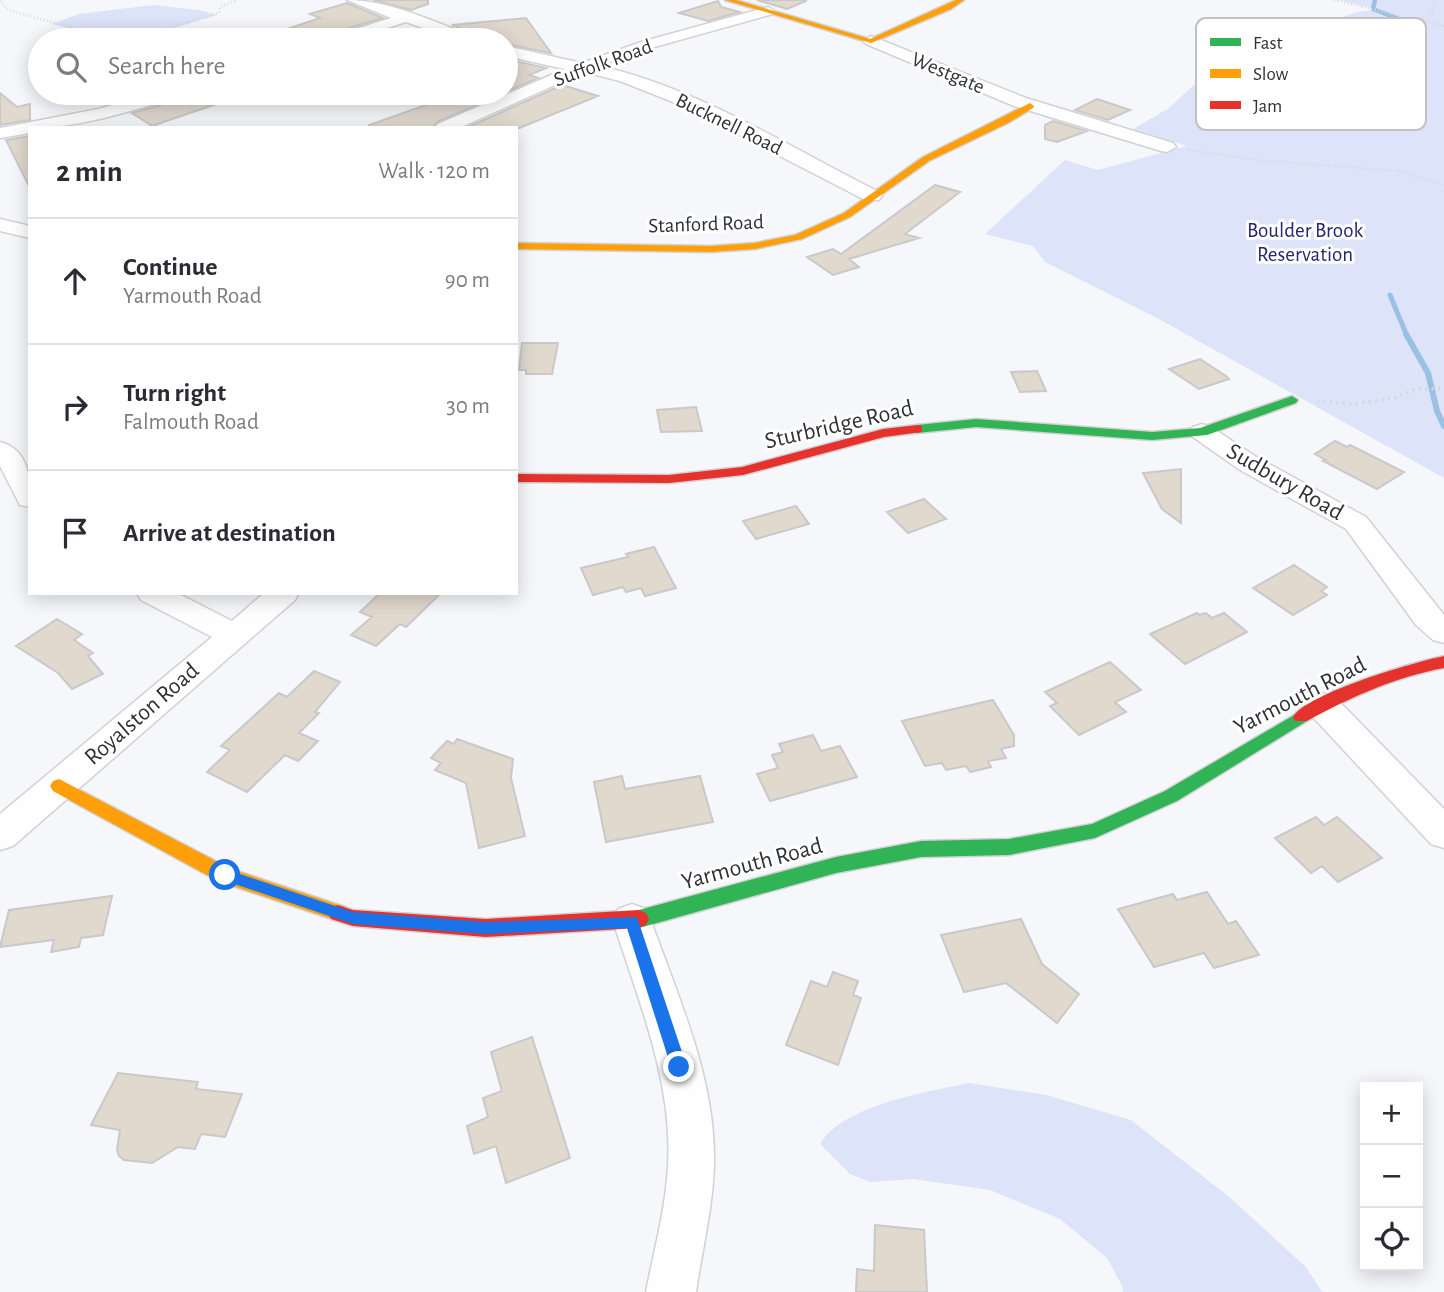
<!DOCTYPE html>
<meta charset="utf-8">
<style>
:root{--surface:#fff;--page:#f2f2f3;--text:#2b2b33;--muted:#7c7c81;--line:#e1e1e2}
body{margin:0;font-family:"Alegreya Sans",sans-serif;background:var(--page);color:var(--text)}
.controls{position:absolute;right:21px;bottom:21px;display:grid;overflow:hidden;border-radius:0px;box-shadow:0 4px 18px #0003}
.controls button{width:63px;height:63px;display:grid;place-items:center;padding:0;border:0;border-bottom:2px solid var(--line);background:var(--surface);color:var(--text);font:35px sans-serif}
.stop{position:absolute;width:21px;height:21px;margin:-16px;border:5px solid #1a73e8;border-radius:50%;background:#fff}
.stop.end{background:#1a73e8;border-color:#fff;box-shadow:0 2px 7px #0008}
.list{margin:0;padding:0;list-style:none}
h2{display:flex;justify-content:space-between;align-items:center;height:91px;margin:0;padding:0 28px;font-size:30px}
h2 small{font-size:23px;font-weight:400;color:var(--muted)}
.list li{display:grid;grid-template-columns:46px 1fr auto;gap:21px;align-items:center;box-sizing:border-box;height:126px;padding:0 28px;border-top:2px solid var(--line)}
.list b{display:block;font-size:26px;white-space:nowrap}
.list p{margin:0;font-size:23px;white-space:nowrap;color:var(--muted)}
.list em{font-size:23px;font-style:normal;color:var(--muted)}
.icon{flex:none;width:38px;height:38px;fill:none;stroke:currentColor;stroke-width:2;stroke-linecap:round;stroke-linejoin:round}
.map{position:relative;flex:none;width:1444px;height:1292px;overflow:hidden}
.search{position:absolute;background:var(--surface);box-shadow:0 4px 18px #0003;left:28px;top:28px;width:490px;height:77px;display:flex;align-items:center;gap:18px;box-sizing:border-box;padding:0 24px;border-radius:38px;color:var(--muted);font-size:26px}
.panel{position:absolute;background:var(--surface);box-shadow:0 4px 18px #0003;left:28px;top:126px;width:490px;height:469px;border-radius:0px}
.map>svg:first-child{display:block}
</style>
<div class="map">
<svg width="1444" height="1292" viewBox="0 0 1444 1292">
<rect width="100%" height="100%" fill="#f6f7fa"/>
<path fill="#dde3f8" d="M 1339,0 L 1444,0 L 1444,478 L 1159,319 L 1045,262 L 1033,246 L 985,234 L 1065,160 L 1098,170 L 1187,146 L 1133,129 L 1169,108 L 1196,83 L 1233,93 C 1261,69 1343,0 1379,12 L 1380,10 Z
M 153,5 L 199,10 L 217,15 L 135,40 L 112,40 L 52,24 L 79,14 Z
M 969,1083 L 1046,1095 L 1131,1120 L 1228,1196 L 1306,1267 L 1322,1292 L 1123,1292 L 1122,1286 L 1107,1258 L 1060,1219 L 990,1190 L 913,1179 L 870,1182 L 850,1174 L 820,1144 C 843,1105 927,1092 969,1083 Z"/>
<g fill="none" stroke-linecap="round" stroke-linejoin="round">
<path stroke="#9ac1e4" stroke-width="4.5" d="M 1342,53 L 1348,49 L 1338,42 L 1353,33 L 1349,25 L 1393,22 L 1399,19 L 1373,9 L 1375,0"/>
<path stroke="#9ac1e4" stroke-width="5" d="M 1390,295 L 1407,336"/>
<path stroke="#9ac1e4" stroke-width="6" d="M 1406,334 L 1428,373 L 1437,411 L 1444,426"/>
</g>
<path fill="#e1d8ce" stroke="#c9c9c9" stroke-width="2" d="M 373,0 L 428,0 L 428,4 L 411,10 Z
M 757,0 L 805,0 L 806,1 L 787,9 Z
M 718,1 L 721,7 L 740,12 L 708,21 L 679,13 Z
M 347,3 L 383,18 L 329,34 L 325,40 L 266,40 L 266,36 L 320,18 L 310,14 Z
M 526,18 L 551,53 L 506,44 L 506,40 L 481,40 L 477,35 L 452,25 Z
M 506,59 L 546,68 L 529,75 L 538,78 L 506,92 Z
M 562,85 L 598,96 L 517,129 L 466,128 Z
M 0,93 L 17,107 L 30,104 L 30,120 L 0,125 Z
M 99,93 L 149,93 L 114,102 Z
M 187,93 L 236,93 L 237,97 L 152,126 L 132,113 L 183,99 Z
M 460,93 L 504,93 L 437,122 L 433,128 L 370,128 L 369,125 Z
M 1097,99 L 1130,110 L 1108,120 L 1075,110 Z
M 1053,121 L 1087,131 L 1057,142 L 1045,139 L 1045,125 Z
M 30,136 L 30,188 L 6,140 Z
M 935,185 L 960,192 L 905,234 L 919,238 L 849,259 L 859,267 L 833,275 L 807,257 L 833,249 L 841,254 Z
M 522,343 L 558,343 L 552,374 L 526,374 L 526,370 L 519,370 Z
M 1200,359 L 1226,376 L 1229,379 L 1199,389 L 1169,369 Z
M 1037,371 L 1046,391 L 1020,392 L 1011,372 Z
M 696,407 L 702,431 L 661,432 L 657,410 Z
M 1335,441 L 1347,447 L 1350,445 L 1404,472 L 1377,489 L 1323,461 L 1326,460 L 1315,454 Z
M 1181,469 L 1181,523 L 1162,509 L 1143,473 Z
M 924,499 L 946,519 L 908,533 L 887,512 Z
M 796,506 L 809,524 L 756,539 L 743,521 Z
M 654,547 L 676,588 L 645,596 L 641,588 L 626,592 L 623,587 L 593,595 L 581,568 L 628,557 L 626,554 Z
M 1294,565 L 1327,587 L 1321,591 L 1327,595 L 1293,615 L 1253,588 Z
M 380,593 L 441,593 L 406,627 L 400,624 L 376,646 L 351,635 L 372,617 L 360,612 Z
M 1197,613 L 1199,615 L 1206,613 L 1212,618 L 1224,613 L 1247,632 L 1185,664 L 1150,634 Z
M 57,619 L 82,634 L 74,640 L 93,653 L 88,656 L 103,674 L 72,689 L 58,673 L 16,646 Z
M 1110,662 L 1141,690 L 1115,702 L 1126,712 L 1079,735 L 1050,706 L 1057,703 L 1045,692 Z
M 314,671 L 340,682 L 315,712 L 319,713 L 299,733 L 318,741 L 298,761 L 285,755 L 247,792 L 207,772 L 230,750 L 221,746 L 279,693 L 287,697 Z
M 993,700 L 1014,735 L 1014,746 L 1001,749 L 1006,758 L 988,761 L 991,767 L 970,772 L 966,766 L 946,770 L 942,763 L 925,766 L 902,721 Z
M 813,735 L 821,751 L 840,746 L 857,777 L 770,801 L 757,774 L 778,768 L 772,755 L 783,752 L 779,744 Z
M 457,739 L 513,759 L 511,778 L 525,836 L 479,848 L 466,783 L 435,770 L 441,763 L 431,758 L 447,741 L 454,744 Z
M 622,776 L 625,789 L 700,776 L 713,822 L 606,842 L 594,782 Z
M 1316,817 L 1324,825 L 1337,817 L 1382,858 L 1338,882 L 1322,866 L 1311,873 L 1275,838 Z
M 1207,892 L 1228,924 L 1236,921 L 1259,955 L 1214,968 L 1204,953 L 1154,967 L 1118,909 L 1173,894 L 1177,900 Z
M 112,896 L 103,935 L 81,938 L 79,947 L 51,952 L 54,940 L 0,947 L 9,910 Z
M 1021,919 L 1042,964 L 1079,994 L 1057,1023 L 1006,983 L 964,992 L 941,935 Z
M 833,972 L 858,981 L 853,995 L 861,998 L 838,1065 L 786,1045 L 811,981 L 827,987 Z
M 532,1037 L 570,1158 L 506,1183 L 496,1146 L 474,1154 L 467,1126 L 488,1117 L 483,1098 L 502,1091 L 491,1052 Z
M 118,1073 L 198,1082 L 196,1089 L 242,1094 L 225,1137 L 201,1134 L 195,1149 L 178,1147 L 152,1163 L 124,1160 L 119,1156 L 117,1150 L 120,1130 L 91,1125 Z
M 875,1225 L 924,1230 L 927,1292 L 856,1292 L 857,1269 L 874,1271 Z"/>
<g fill="none" stroke-linecap="round" stroke-linejoin="round">
<g stroke="#d2d2d5" stroke-width="3">
<path id="street" d="M 347,0 C 391,0 435,23 476,37 L 478,40 L 457,40 L 406,22 L 350,40 L 328,40 L 330,37 L 391,18 Z
M 768,7 L 775,11 L 773,14 L 651,48 L 600,66 C 700,89 789,147 879,192 L 882,196 L 879,200 L 865,200 L 683,106 L 620,81 L 584,72 L 459,128 L 435,128 L 438,124 L 565,69 L 506,56 L 506,46 L 582,63 L 641,42 Z
M 871,36 L 1026,98 L 1173,143 L 1176,147 L 1167,152 L 1161,151 L 1014,106 L 866,44 L 863,41 Z
M 158,93 L 184,93 L 182,96 C 132,110 82,128 30,128 L 30,133 L 0,138 L 0,128 L 98,109 Z
M 0,219 L 30,226 L 30,238 L 0,231 Z
M 1202,424 L 1211,427 L 1258,458 L 1366,517 L 1444,615 L 1444,643 L 1433,640 L 1416,625 L 1346,529 L 1240,470 L 1193,437 L 1189,432 L 1193,427 Z
M 0,442 C 31,450 30,482 30,507 L 20,505 L 0,466 Z
M 137,593 L 177,593 L 232,621 L 264,593 L 299,593 L 295,600 L 13,846 L 0,850 L 0,814 L 212,637 L 141,600 Z
M 1322,693 L 1334,696 L 1444,809 L 1444,848 L 1431,844 L 1310,714 L 1305,705 L 1310,696 Z
M 632,904 L 646,909 L 651,921 C 679,999 716,1080 714,1164 C 713,1207 702,1250 696,1292 L 646,1292 C 654,1250 666,1208 668,1165 C 673,1082 638,999 613,921 L 618,909 Z"/>
</g>
<g stroke="#d2d2d5" stroke-width="3">
<path id="fast" d="M 1292,396 L 1298,400 L 1296,403 L 1207,435 L 1152,440 L 976,427 L 917,433 L 911,429 L 917,425 L 976,419 L 1152,432 L 1200,428 Z
M 1301,711 L 1307,713 L 1309,717 L 1307,721 L 1177,801 L 1095,838 L 1009,855 L 921,857 L 836,873 L 639,928 L 632,925 L 629,919 L 632,913 L 639,910 L 836,857 L 921,841 L 1009,839 L 1092,824 L 1165,791 Z"/>
</g>
<g stroke="#d2d2d5" stroke-width="3">
<path id="slow" d="M 725,0 L 736,0 L 870,39 L 956,0 L 964,0 L 951,9 L 871,43 Z
M 1030,103 L 1034,106 L 1033,108 L 1008,123 L 929,161 L 850,217 L 802,239 L 755,249 L 711,252 L 516,249 L 516,243 L 711,246 L 755,243 L 795,235 L 844,213 L 923,157 Z
M 59,779 L 231,869 L 345,907 L 348,913 L 345,919 L 338,921 L 218,881 L 53,791 L 50,786 L 53,781 Z"/>
</g>
<g stroke="#d2d2d5" stroke-width="3">
<path id="jam" d="M 917,425 L 922,426 L 922,432 L 884,437 L 743,475 L 669,483 L 516,482 L 516,474 L 669,475 L 742,467 L 883,429 Z
M 1444,656 L 1444,668 C 1395,677 1351,697 1307,721 L 1295,721 L 1293,717 C 1307,693 1415,662 1444,656 Z
M 338,905 L 353,910 L 486,919 L 639,910 L 646,913 L 649,919 L 646,925 L 639,928 L 486,937 L 353,926 L 331,919 L 328,913 L 331,907 Z"/>
</g>
<path stroke="#d8d8d9" stroke-width="2.5" stroke-dasharray="1 2.5" stroke-linecap="butt" d="M 1334,0 L 1444,26
M 0,1 L 8,10 L 116,40
M 1425,21 L 1433,13 L 1434,0
M 129,40 L 219,13 L 220,7 L 237,0
M 1189,150 L 1257,160 L 1400,171 L 1444,186"/>
<path stroke="#d8d8d9" stroke-width="3.5" stroke-dasharray="2 4.5" stroke-linecap="butt" d="M 1317,401 L 1355,404 L 1397,397 L 1415,389 L 1444,389"/>
<use href="#street" fill="#fefefe" fill-rule="evenodd"/>
<use href="#fast" fill="#30b455" fill-rule="evenodd"/>
<use href="#slow" fill="#ff9f0a" fill-rule="evenodd"/>
<use href="#jam" fill="#e5322d" fill-rule="evenodd"/>
</g>
<path fill="#1a73e8" d="M 225,869 L 353,912 L 486,922 L 637,917 L 687,1067 L 684,1072 L 679,1075 L 673,1072 L 671,1067 L 627,928 L 486,934 L 353,924 L 220,879 L 220,871 Z"/>
<g text-anchor="middle" dominant-baseline="central" stroke-width="6" stroke-linejoin="round" paint-order="stroke">
<g font-size="21" fill="#303133" stroke="#fff">
<text transform="translate(603 63) rotate(-20)">Suffolk Road</text>
<text transform="translate(948 73) rotate(23)">Westgate</text>
<text transform="translate(729 124) rotate(26)">Bucknell Road</text>
<text transform="translate(706 224) rotate(-2)">Stanford Road</text>
</g>
<g font-size="21" fill="#232870" stroke="#fff">
<text x="1305" y="230">Boulder Brook<tspan x="1305" dy="24">Reservation</tspan></text>
</g>
<g font-size="24" fill="#303133" stroke="#fff">
<text transform="translate(839 425) rotate(-13)">Sturbridge Road</text>
<text transform="translate(1285 482) rotate(30)">Sudbury Road</text>
<text transform="translate(1300 696) rotate(-27)">Yarmouth Road</text>
<text transform="translate(142 714) rotate(-41)">Royalston Road</text>
<text transform="translate(752 864) rotate(-15)">Yarmouth Road</text>
</g>
</g>
<rect x="1196" y="18" width="230" height="112" rx="10" fill="#fff" stroke="#c1c1c2" stroke-width="2"/>
<rect x="1210" y="38" width="31" height="8" fill="#30b455"/>
<rect x="1210" y="69" width="31" height="9" fill="#ff9f0a"/>
<rect x="1210" y="101" width="31" height="8" fill="#e5322d"/>
<g font-size="19" fill="#303133">
<text x="1253" y="49">Fast</text>
<text x="1253" y="80">Slow</text>
<text x="1253" y="112">Jam</text>
</g>
</svg>
<div class="controls">
<button>+</button>
<button>−</button>
<button><svg class="icon" aria-label="locate" viewBox="0 0 24 24"><circle cx="12" cy="12" r="6"/><path d="M12 2v4M12 18v4M2 12h4M18 12h4"/></svg></button>
</div>
<div class="stop" style="left:225px;top:875px"></div>
<div class="stop end" style="left:679px;top:1067px"></div>
<div class="search"><svg class="icon" aria-label="search" viewBox="0 0 24 24"><circle cx="10" cy="10" r="6"/><path d="M15 15l6 6"/></svg>Search here</div>
<section class="panel">
<h2>2 min<small>Walk · 120 m</small></h2>
<ul class="list">
<li><svg class="icon" aria-label="ahead" viewBox="0 0 24 24"><path d="M12 20V5M6 11l6-6 6 6"/></svg><div><b>Continue</b><p>Yarmouth Road</p></div><em>90 m</em></li>
<li><svg class="icon" aria-label="right" viewBox="0 0 24 24"><path d="M7 20v-9h11M14 6l5 5-5 5"/></svg><div><b>Turn right</b><p>Falmouth Road</p></div><em>30 m</em></li>
<li><svg class="icon" aria-label="arrive" viewBox="0 0 24 24"><path d="M6 21V4h12l-3 4 3 4H6"/></svg><div><b>Arrive at destination</b></div></li>
</ul>
</section>
</div>
